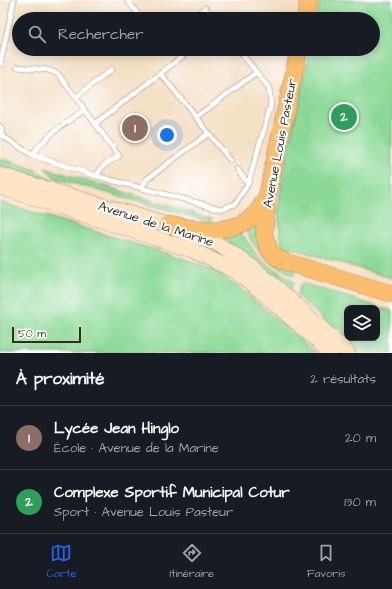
<!DOCTYPE html>
<html lang="fr">
<meta charset="utf-8">
<style>
:root{--surface:#171b24;--page:#20242c;--text:#f1f3f6;--muted:#9ea1a6;--line:#363941;--accent:#2563eb}
body{margin:0;font-family:"Architects Daughter",sans-serif;background:var(--page);color:var(--text)}
.controls{position:absolute;right:12px;bottom:12px;display:grid;overflow:hidden;border-radius:8px;box-shadow:0 2px 10px #0003}
.controls button{width:36px;height:36px;display:grid;place-items:center;padding:0;border:0;border-bottom:1px solid var(--line);background:var(--surface);color:var(--text);font:20px sans-serif}
.scale{position:absolute;left:12px;bottom:10px;width:69px;box-sizing:border-box;padding-left:4px;border:2px solid #3b2a1e;border-top:0;font-size:11px;line-height:14px;white-space:nowrap;color:#3b2a1e;-webkit-text-stroke:3px #fff;paint-order:stroke}
.you{position:absolute;left:167px;top:135px;width:14px;height:14px;margin:-10px;border:3px solid #fff;border-radius:50%;background:#1a73e8;box-shadow:0 0 0 6px #1a73e833}
.badge{display:grid;place-items:center;width:26px;height:26px;border-radius:50%;background:var(--accent);color:#fff;font-size:13px;font-weight:700}
.pin{position:absolute;translate:-50% -50%;border:2px solid #fff;box-shadow:0 1px 4px #0006}
.list{margin:0;padding:0;list-style:none}
h2{display:flex;justify-content:space-between;align-items:center;height:52px;margin:0;padding:0 16px;font-size:17px}
h2 small{font-size:13px;font-weight:400;color:var(--muted)}
.list li{display:grid;grid-template-columns:26px 1fr auto;gap:12px;align-items:center;box-sizing:border-box;height:64px;padding:0 16px;border-top:1px solid var(--line)}
.list b{display:block;font-size:15px;white-space:nowrap}
.list p{margin:0;font-size:13px;white-space:nowrap;color:var(--muted)}
.list em{font-size:13px;font-style:normal;color:var(--muted)}
.icon{flex:none;width:22px;height:22px;fill:none;stroke:currentColor;stroke-width:2;stroke-linecap:round;stroke-linejoin:round}
.map{position:relative;flex:none;width:392px;height:353px;overflow:hidden}
.search{position:absolute;background:var(--surface);box-shadow:0 2px 10px #0003;left:12px;right:12px;top:12px;height:44px;display:flex;align-items:center;gap:10px;box-sizing:border-box;padding:0 14px;border-radius:22px;color:var(--muted);font-size:15px}
.sheet{height:180px;background:var(--surface)}
nav{display:flex;justify-content:space-around;align-items:center;box-sizing:border-box;height:56px;border-top:1px solid var(--line);background:var(--surface);font-size:11px;color:var(--muted)}
nav a{display:grid;justify-items:center;gap:2px}
nav .on{color:var(--accent)}
.map>svg:first-child{display:block}
</style>
<div class="map">
<svg width="392" height="353" viewBox="0 0 392 353">
<rect width="100%" height="100%" fill="#fff"/>
<filter id="ink" filterUnits="userSpaceOnUse"><feTurbulence type="fractalNoise" baseFrequency=".025" numOctaves="2"/><feDisplacementMap in="SourceGraphic" scale="8" xChannelSelector="R" yChannelSelector="G"/><feConvolveMatrix kernelMatrix="1 2 1 2 8 2 1 2 1" color-interpolation-filters="sRGB"/></filter>
<filter id="wash" filterUnits="userSpaceOnUse"><feTurbulence type="fractalNoise" baseFrequency=".012" numOctaves="4" result="noise"/><feDisplacementMap in="SourceGraphic" scale="16" xChannelSelector="R" yChannelSelector="G"/><feGaussianBlur stdDeviation="0.9" result="paint"/><feColorMatrix in="noise" values="0 0 0 0 0 0 0 0 0 0 0 0 0 0 0 0 0 1.4 0 .05"/><feComposite in="paint" operator="in"/></filter>
<g filter="url(#wash)">
<rect width="100%" height="100%" fill="#f4e0c5"/>
<path fill="#8cd997" stroke="#64825a" fill-rule="evenodd" d="M 320,0 L 392,0 L 392,278 L 282,245 L 278,212 L 281,184 L 310,49 L 373,49 L 373,19 L 316,19 Z
M 0,158 L 36,170 L 54,183 L 0,167 Z
M 45,168 L 212,219 L 211,222 L 55,178 Z
M 0,202 L 187,260 L 214,271 L 237,286 L 316,353 L 0,353 Z
M 253,221 L 260,224 L 260,236 L 296,270 L 294,276 C 272,263 254,252 245,227 Z
M 240,232 L 260,259 L 294,282 L 289,293 L 226,240 L 226,235 Z
M 301,283 L 392,311 L 392,353 L 359,353 L 297,295 ZM 347,308 L 377,308 L 377,338 L 347,338 Z"/>
</g>
<g filter="url(#ink)">
<g fill="none" stroke-linecap="round" stroke-linejoin="round">
<g stroke="#988572" stroke-width="6">
<path id="lane" d="M 127,0 L 142,19
M 192,19 L 205,8 L 214,19
M 238,49 L 269,88 L 271,105 L 248,184
M 0,65 L 14,0
M 17,67 L 48,70 L 58,74 L 85,110
M 161,74 L 231,161
M 76,97 L 112,69
M 196,117 L 257,72
M 96,123 L 192,49
M 0,126 L 2,130 L 0,136
M 1,135 L 32,155 L 96,176 L 221,209 L 235,204 L 248,184 L 237,169
M 32,155 C 46,135 65,123 85,110 L 119,156 L 104,165 L 96,176
M 141,188 L 147,179 L 209,133"/>
</g>
<g stroke="#988572" stroke-width="16">
<path id="secondary" d="M 0,175 L 167,225 L 216,243 L 250,265 L 300,308 L 348,353
M 0,187 L 192,250 L 235,271 L 255,286 L 331,353"/>
</g>
<g stroke="#988572" stroke-width="18">
<path id="primary" d="M 305,19 L 309,0
M 299,49 L 267,197 L 264,234 L 269,250 L 276,257 L 286,262 L 392,294
M 167,225 C 197,228 233,238 256,213 C 260,209 263,202 267,197"/>
</g>
<use href="#lane" stroke="#fff" stroke-width="5"/>
<use href="#secondary" stroke="#fde5c5" stroke-width="15"/>
<use href="#primary" stroke="#fbbd6e" stroke-width="17"/>
</g>
</g>
<g text-anchor="middle" dominant-baseline="central" stroke-width="4" stroke-linejoin="round" paint-order="stroke">
<g font-size="13" fill="#3b2a1e" stroke="#fff">
<text transform="translate(280 143) rotate(-79)">Avenue Louis Pasteur</text>
<text transform="translate(156 224) rotate(18)">Avenue de la Marine</text>
</g>
</g>
</svg>
<div class="controls">
<button><svg class="icon" aria-label="layers" viewBox="0 0 24 24"><path d="M12 4l9 5-9 5-9-5zM3 14l9 5 9-5"/></svg></button>
</div>
<div class="scale">50 m</div>
<div class="you"></div>
<div class="pin badge" style="left:135px;top:128px;background:#8d6e63">1</div>
<div class="pin badge" style="left:344px;top:117px;background:#2e9e5b">2</div>
<div class="search"><svg class="icon" aria-label="search" viewBox="0 0 24 24"><circle cx="10" cy="10" r="6"/><path d="M15 15l6 6"/></svg>Rechercher</div>
</div>
<section class="sheet">
<h2>À proximité<small>2 résultats</small></h2>
<ul class="list">
<li><span class="badge" style="background:#8d6e63">1</span><div><b>Lycée Jean Hinglo</b><p>École · Avenue de la Marine</p></div><em>20 m</em></li>
<li><span class="badge" style="background:#2e9e5b">2</span><div><b>Complexe Sportif Municipal Cotur</b><p>Sport · Avenue Louis Pasteur</p></div><em>130 m</em></li>
</ul>
</section>
<nav>
<a class="on"><svg class="icon" aria-label="map" viewBox="0 0 24 24"><path d="M3 6l6-2 6 2 6-2v14l-6 2-6-2-6 2zM9 4v14M15 6v14"/></svg>Carte</a>
<a><svg class="icon" aria-label="directions" viewBox="0 0 24 24"><path d="M12 3l9 9-9 9-9-9zM9 14v-3h6M13 9l2 2-2 2"/></svg>Itinéraire</a>
<a><svg class="icon" aria-label="saved" viewBox="0 0 24 24"><path d="M7 4h10v16l-5-4-5 4z"/></svg>Favoris</a>
</nav>
